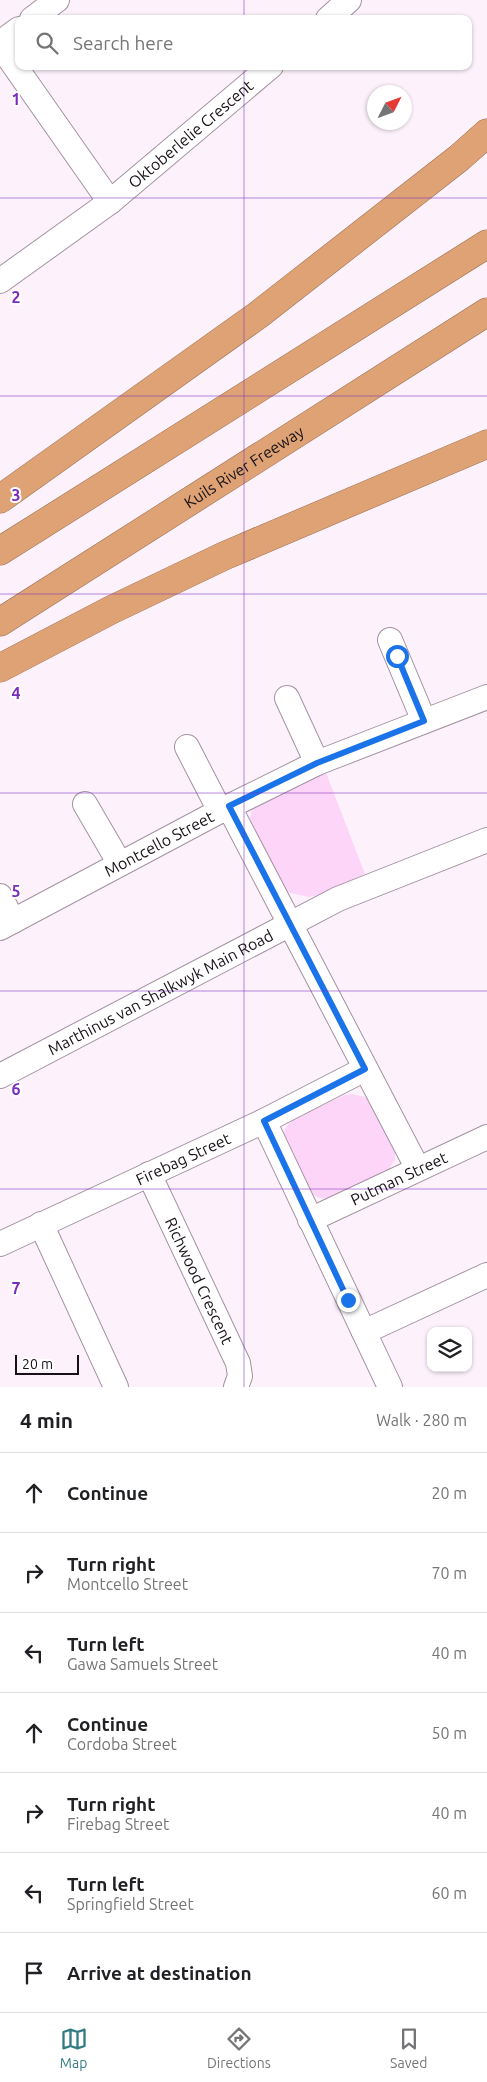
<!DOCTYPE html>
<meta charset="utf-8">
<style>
:root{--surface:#fff;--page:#f6f6f6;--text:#202124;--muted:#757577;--line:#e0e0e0;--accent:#327b80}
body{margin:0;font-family:Ubuntu,sans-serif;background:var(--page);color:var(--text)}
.controls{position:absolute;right:15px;bottom:15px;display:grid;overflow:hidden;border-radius:10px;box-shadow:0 1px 4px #0004}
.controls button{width:45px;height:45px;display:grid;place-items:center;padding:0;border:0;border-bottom:1px solid var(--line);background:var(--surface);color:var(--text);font:25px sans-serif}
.compass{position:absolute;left:367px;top:85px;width:45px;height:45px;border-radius:50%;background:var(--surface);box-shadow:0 1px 4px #0004;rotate:48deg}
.scale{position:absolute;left:15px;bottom:12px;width:64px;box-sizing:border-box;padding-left:5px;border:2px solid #181218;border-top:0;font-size:14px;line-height:18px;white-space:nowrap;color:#181218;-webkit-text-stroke:4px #fff;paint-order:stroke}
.stop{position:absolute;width:15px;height:15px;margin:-11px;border:4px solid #1a73e8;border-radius:50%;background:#fff}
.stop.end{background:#1a73e8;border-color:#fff;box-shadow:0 1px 5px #0008}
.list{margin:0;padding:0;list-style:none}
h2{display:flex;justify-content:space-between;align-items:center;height:65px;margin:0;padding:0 20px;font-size:21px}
h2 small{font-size:16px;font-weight:400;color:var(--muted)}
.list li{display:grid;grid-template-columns:32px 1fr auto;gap:15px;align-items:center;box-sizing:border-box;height:80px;padding:0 20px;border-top:1px solid var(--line)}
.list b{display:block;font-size:19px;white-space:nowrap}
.list p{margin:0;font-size:16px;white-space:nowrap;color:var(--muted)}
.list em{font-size:16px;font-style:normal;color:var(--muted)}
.icon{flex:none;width:28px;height:28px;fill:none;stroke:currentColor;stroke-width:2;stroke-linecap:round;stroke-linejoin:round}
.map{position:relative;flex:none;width:487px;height:1387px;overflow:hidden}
.search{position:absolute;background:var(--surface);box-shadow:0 1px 4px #0004;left:15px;right:15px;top:15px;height:55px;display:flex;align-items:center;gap:12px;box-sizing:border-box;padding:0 18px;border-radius:10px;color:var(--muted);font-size:19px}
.sheet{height:625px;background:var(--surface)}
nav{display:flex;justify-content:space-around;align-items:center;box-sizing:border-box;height:70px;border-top:1px solid var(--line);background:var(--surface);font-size:14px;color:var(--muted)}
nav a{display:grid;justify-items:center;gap:2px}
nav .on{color:var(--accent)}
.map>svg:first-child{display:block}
</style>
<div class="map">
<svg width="487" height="1387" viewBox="0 0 487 1387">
<rect width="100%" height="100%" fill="#fdf2fc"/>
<path fill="#fcd5f8" d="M 325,770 L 365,874 L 319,895 L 309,897 L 290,893 L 283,887 L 249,824 L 252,807 Z
M 352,1094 L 365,1097 L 372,1102 L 395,1145 L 395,1160 L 387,1172 L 332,1199 L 319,1198 L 307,1191 L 283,1140 C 283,1129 288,1123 297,1117 L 345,1095 Z"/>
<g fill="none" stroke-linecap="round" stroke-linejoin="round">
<g stroke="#a392a1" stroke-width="26">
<g id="minor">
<path d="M 32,19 L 57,0"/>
<path d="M 328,19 L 349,0"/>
<path d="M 0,43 L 19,29"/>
<path d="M 0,45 L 110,202"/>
<path id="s1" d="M 0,281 L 110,202 L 271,66"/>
<path d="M 390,640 L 424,721"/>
<path d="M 287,698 L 317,763"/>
<path d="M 187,747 L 220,811"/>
<path d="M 85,804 L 120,864"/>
<path d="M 229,807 L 418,1169"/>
<path d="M 0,896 L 13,921"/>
<path id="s2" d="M 0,928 L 220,811 L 317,763 L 487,697"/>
<path id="s3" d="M 0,1076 L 338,899 L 487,840"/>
<path d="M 264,1121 L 390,1387"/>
<path id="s4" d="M 149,1174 L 238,1363 L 240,1376 L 236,1387"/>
<path id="s5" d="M 310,1220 L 487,1137"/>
<path d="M 41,1224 L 116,1387"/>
<path id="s6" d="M 0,1244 L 264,1121 L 365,1069"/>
<path d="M 364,1332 L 487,1275"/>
</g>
</g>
<g stroke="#997054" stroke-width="29">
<g id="motorway">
<path d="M 0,499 L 258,315 L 459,158 L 487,133"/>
<path d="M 0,551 L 487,244"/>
<path id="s7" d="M 0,622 L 487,312"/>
<path d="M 0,668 L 111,610 L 224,556 L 487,444"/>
</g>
</g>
<use href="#minor" stroke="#fff" stroke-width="24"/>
<use href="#motorway" stroke="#dea274" stroke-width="28"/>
</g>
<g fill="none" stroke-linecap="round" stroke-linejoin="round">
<path stroke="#1a73e8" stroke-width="6" d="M 348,1300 L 264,1121 L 365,1069 L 229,806 L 317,763 L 424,721 L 397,656"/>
</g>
<path fill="none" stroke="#7b2cbf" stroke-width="1" stroke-opacity="0.55" d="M 244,0 L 244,19M 244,66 L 244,1387M 0,198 L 487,198M 0,396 L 487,396M 0,594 L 487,594M 0,793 L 487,793M 0,991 L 487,991M 0,1189 L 487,1189"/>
<g text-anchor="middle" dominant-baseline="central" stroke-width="4" stroke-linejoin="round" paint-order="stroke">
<g font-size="16" fill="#181218" stroke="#fff">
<text stroke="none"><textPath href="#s1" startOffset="241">Oktoberlelie Crescent</textPath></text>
<text stroke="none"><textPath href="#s7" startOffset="289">Kuils River Freeway</textPath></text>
<text stroke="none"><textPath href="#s2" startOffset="180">Montcello Street</textPath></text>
<text stroke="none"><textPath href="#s3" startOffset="181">Marthinus van Shalkwyk Main Road</textPath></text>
<text stroke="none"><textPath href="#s6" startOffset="202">Firebag Street</textPath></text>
<text stroke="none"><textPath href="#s5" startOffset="98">Putman Street</textPath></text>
<text stroke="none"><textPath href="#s4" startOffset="118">Richwood Crescent</textPath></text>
</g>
</g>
<g font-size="16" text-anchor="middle" font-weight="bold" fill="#7b2cbf" stroke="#fff" stroke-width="4" stroke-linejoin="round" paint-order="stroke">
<text x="16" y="105">1</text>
<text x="16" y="303">2</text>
<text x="16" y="501">3</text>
<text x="16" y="699">4</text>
<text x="16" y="897">5</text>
<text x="16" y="1095">6</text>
<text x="16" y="1294">7</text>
</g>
</svg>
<div class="controls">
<button><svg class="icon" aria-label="layers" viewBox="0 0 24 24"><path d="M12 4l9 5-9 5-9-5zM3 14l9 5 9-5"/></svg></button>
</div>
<svg class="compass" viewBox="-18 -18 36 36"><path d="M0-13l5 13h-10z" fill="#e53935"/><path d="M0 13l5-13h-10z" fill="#757577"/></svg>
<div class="scale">20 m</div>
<div class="stop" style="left:397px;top:656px"></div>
<div class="stop end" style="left:348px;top:1300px"></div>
<div class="search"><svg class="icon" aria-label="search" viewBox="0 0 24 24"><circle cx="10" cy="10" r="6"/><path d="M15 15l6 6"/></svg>Search here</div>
</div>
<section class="sheet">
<h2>4 min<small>Walk · 280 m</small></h2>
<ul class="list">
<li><svg class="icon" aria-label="ahead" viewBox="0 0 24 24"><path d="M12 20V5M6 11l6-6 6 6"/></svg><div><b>Continue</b></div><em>20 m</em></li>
<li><svg class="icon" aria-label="right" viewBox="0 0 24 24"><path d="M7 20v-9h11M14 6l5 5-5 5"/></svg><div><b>Turn right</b><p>Montcello Street</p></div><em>70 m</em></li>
<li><svg class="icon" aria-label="left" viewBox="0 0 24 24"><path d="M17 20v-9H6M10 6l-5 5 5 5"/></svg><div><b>Turn left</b><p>Gawa Samuels Street</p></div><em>40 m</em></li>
<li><svg class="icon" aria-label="ahead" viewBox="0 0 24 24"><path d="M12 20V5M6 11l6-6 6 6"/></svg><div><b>Continue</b><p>Cordoba Street</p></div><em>50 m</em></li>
<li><svg class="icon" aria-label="right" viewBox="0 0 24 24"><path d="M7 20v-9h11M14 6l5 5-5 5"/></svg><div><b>Turn right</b><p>Firebag Street</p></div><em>40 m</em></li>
<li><svg class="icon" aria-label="left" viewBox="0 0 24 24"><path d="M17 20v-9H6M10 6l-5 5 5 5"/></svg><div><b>Turn left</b><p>Springfield Street</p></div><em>60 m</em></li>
<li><svg class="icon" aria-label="arrive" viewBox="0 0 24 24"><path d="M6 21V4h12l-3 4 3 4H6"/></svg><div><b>Arrive at destination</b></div></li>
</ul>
</section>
<nav>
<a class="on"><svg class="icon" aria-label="map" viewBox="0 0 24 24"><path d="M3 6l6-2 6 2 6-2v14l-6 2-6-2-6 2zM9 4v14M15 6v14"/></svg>Map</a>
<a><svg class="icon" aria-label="directions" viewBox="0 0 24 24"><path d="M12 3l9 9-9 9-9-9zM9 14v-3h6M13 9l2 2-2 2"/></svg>Directions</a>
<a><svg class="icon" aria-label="saved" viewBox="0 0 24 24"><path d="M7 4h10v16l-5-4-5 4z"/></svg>Saved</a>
</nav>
